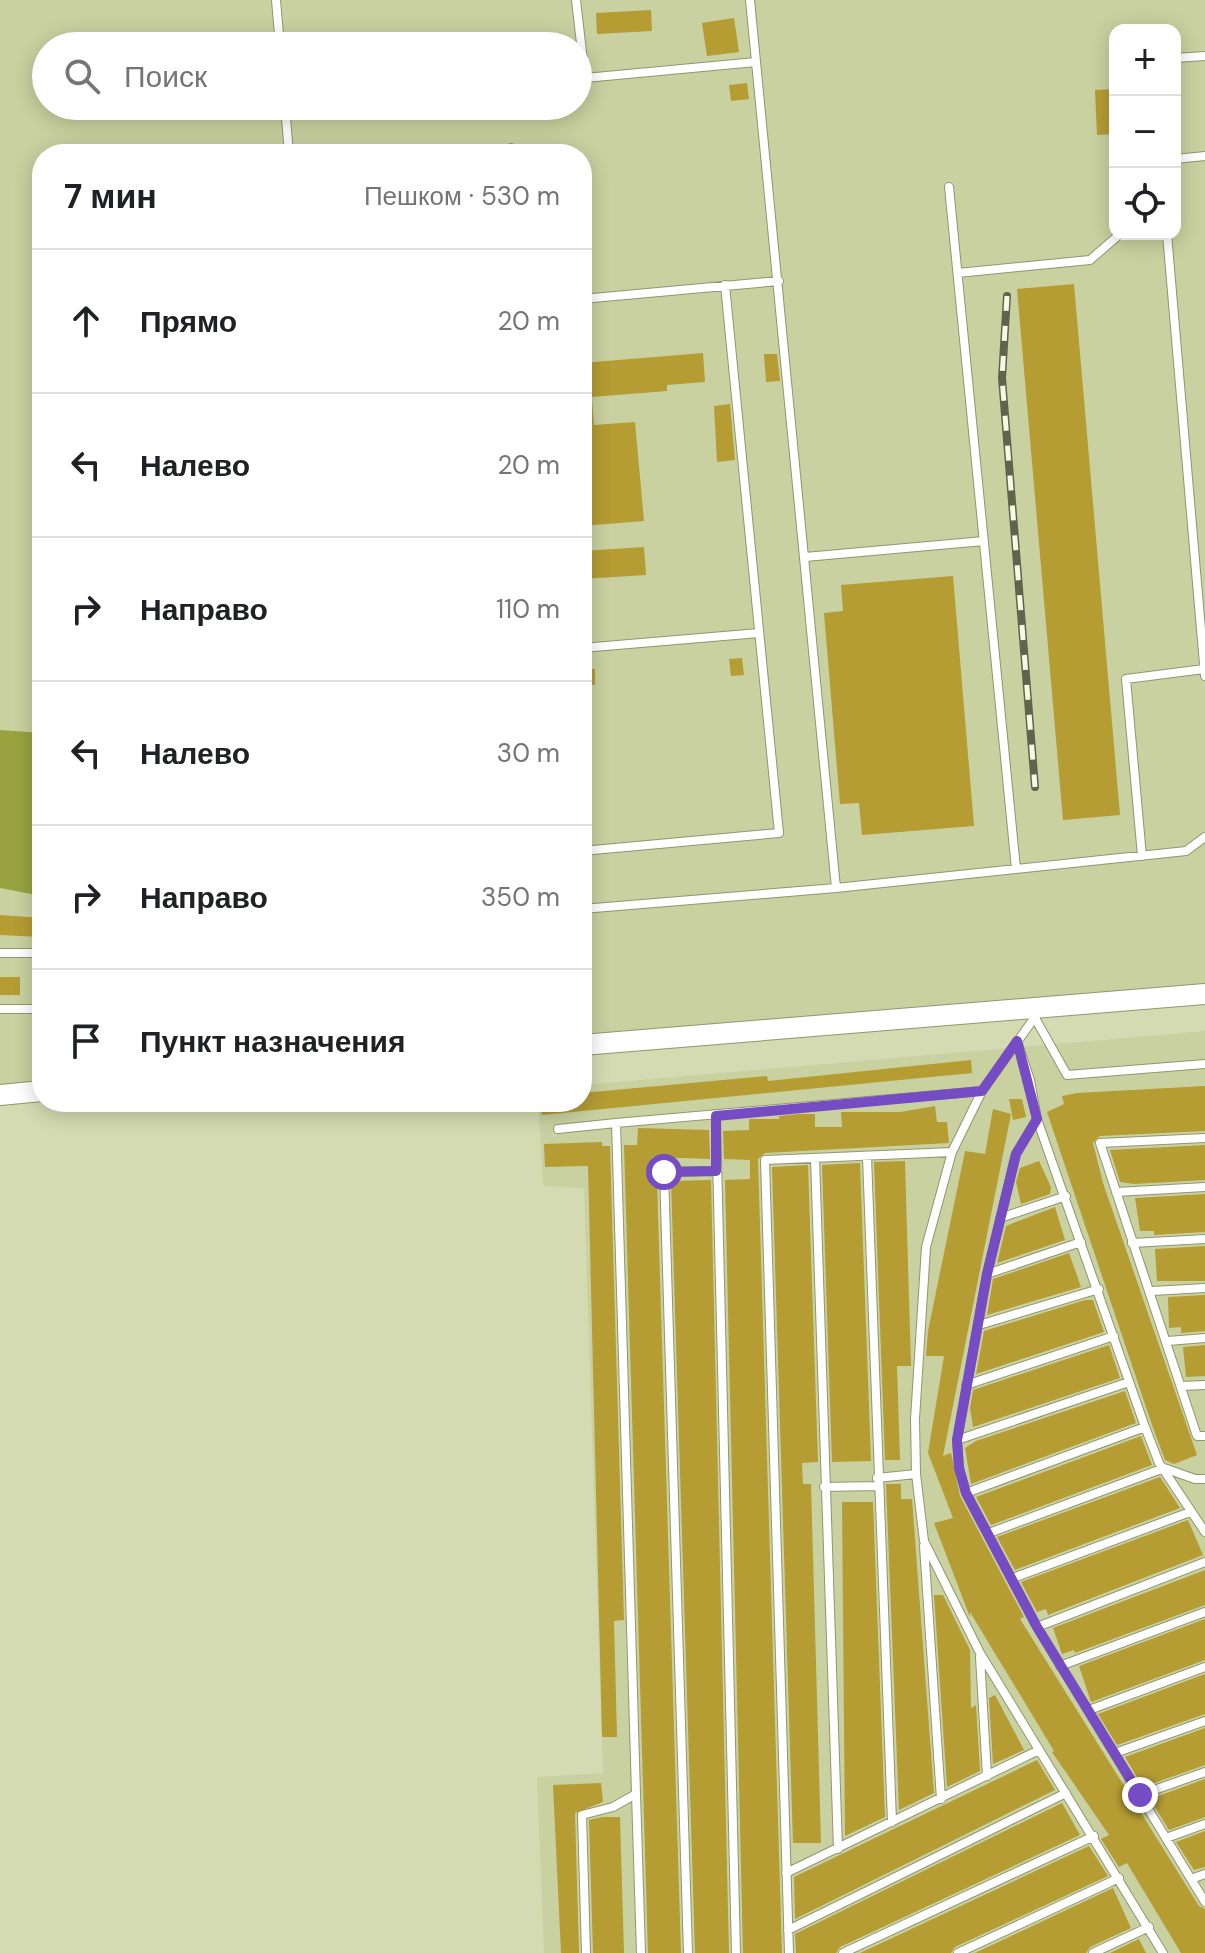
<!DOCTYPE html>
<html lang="ru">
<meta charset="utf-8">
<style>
:root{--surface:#fff;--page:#f2f2f2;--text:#202124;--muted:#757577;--line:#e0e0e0}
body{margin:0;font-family:"DM Sans",sans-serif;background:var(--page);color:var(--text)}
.controls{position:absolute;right:24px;top:24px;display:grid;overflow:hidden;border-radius:16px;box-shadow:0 4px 20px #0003}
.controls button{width:72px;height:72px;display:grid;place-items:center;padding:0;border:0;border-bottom:2px solid var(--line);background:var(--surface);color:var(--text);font:40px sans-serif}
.stop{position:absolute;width:24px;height:24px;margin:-18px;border:6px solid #754cc4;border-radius:50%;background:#fff}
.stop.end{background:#754cc4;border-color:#fff;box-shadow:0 2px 8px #0008}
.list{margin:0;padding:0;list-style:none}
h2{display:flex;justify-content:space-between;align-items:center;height:104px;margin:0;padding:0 32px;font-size:34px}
h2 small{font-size:26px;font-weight:400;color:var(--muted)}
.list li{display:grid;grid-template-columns:52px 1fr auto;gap:24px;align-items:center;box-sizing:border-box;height:144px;padding:0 32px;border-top:2px solid var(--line)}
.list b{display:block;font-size:30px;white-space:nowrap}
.list em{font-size:26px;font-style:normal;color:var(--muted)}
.icon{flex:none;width:44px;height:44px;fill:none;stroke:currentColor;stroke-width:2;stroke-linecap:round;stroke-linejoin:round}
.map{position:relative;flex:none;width:1205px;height:1953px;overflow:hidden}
.search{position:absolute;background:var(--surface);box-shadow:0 4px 20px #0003;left:32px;top:32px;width:560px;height:88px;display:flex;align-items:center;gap:20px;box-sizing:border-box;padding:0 28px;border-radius:44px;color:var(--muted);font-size:30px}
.panel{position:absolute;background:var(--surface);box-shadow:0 4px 20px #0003;left:32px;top:144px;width:560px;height:968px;border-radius:32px}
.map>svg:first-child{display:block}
</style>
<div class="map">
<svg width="1205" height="1953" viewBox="0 0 1205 1953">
<rect width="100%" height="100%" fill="#d4dbb2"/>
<path fill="#c9d1a0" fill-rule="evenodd" d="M 0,0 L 1205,0 L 1205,994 L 582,1045 L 582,154 L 42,154 L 42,1091 L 0,1095 ZM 1115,30 L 1175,30 L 1175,234 L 1115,234 ZM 46,46 L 578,46 L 578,106 L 46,106 Z
M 1205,1031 L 1205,1953 L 544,1953 L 537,1777 L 603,1773 L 584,1188 L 543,1186 L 538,1102 L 582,1102 L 582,1085 Z"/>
<path fill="#98a340" d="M 0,730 L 42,733 L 42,896 L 0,888 Z"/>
<path fill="#b59c33" d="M 651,10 L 652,31 L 597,34 L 596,13 Z
M 734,18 L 739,52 L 707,56 L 702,23 Z
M 747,83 L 749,99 L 731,101 L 729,85 Z
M 1115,89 L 1115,134 L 1097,135 L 1095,90 Z
M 1074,284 L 1120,815 L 1063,820 L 1017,289 Z
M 703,353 L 705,382 L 667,385 L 667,391 L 592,397 L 594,425 L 635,422 L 644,521 L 582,526 L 582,363 Z
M 764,354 L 777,354 L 780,381 L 766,382 Z
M 730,404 L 735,460 L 717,462 L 714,406 Z
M 644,547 L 646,575 L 582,579 L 582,551 Z
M 953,576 L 974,826 L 862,835 L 859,803 L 840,804 L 824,613 L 843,611 L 841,585 Z
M 742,658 L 744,675 L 731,676 L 729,659 Z
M 582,669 L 595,669 L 595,685 L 582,685 Z
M 0,915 L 42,918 L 42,937 L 0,935 Z
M 0,977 L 20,977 L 20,995 L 0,995 Z
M 971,1060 L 972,1073 L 542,1115 L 540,1102 L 582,1102 L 582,1093 L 767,1076 L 768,1081 Z
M 1205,1086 L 1205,1131 L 1100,1136 L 1093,1143 L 1103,1183 L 1197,1455 L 1174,1464 L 1165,1460 L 1152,1425 L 1047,1112 L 1064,1104 L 1062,1096 L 1077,1093 Z
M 1009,1099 L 1022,1099 L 1026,1117 L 1013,1120 Z
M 935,1106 L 937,1122 L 947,1122 L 949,1143 L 765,1153 L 758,1159 L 782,1953 L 743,1953 L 725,1180 L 750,1179 L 750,1160 L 724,1159 L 723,1131 L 749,1130 L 749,1119 L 779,1119 L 779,1116 L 798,1114 L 815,1114 L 815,1127 L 842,1127 L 841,1112 L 900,1112 Z
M 993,1109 L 1011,1114 L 943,1456 L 951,1453 L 960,1496 L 1024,1617 L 1020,1619 L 1199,1906 L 1205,1909 L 1205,1953 L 1181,1953 L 1127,1863 L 1119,1867 L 1101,1839 L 1109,1835 L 1052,1752 L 1054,1751 L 970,1612 L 970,1617 L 934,1523 L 953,1518 L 928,1453 L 944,1356 L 926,1356 L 928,1331 L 965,1151 L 985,1154 Z
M 638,1128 L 709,1130 L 710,1159 L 652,1157 L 653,1182 L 657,1182 L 681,1953 L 648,1953 L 624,1145 L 637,1145 Z
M 602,1142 L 602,1146 L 610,1146 L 624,1620 L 614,1621 L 617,1737 L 602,1737 L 588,1166 L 545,1167 L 544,1144 Z
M 1205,1145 L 1205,1180 L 1134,1184 L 1120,1182 L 1110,1150 Z
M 905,1161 L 911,1366 L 897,1366 L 900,1460 L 885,1460 L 874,1162 Z
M 1039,1161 L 1051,1187 L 1050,1194 L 1021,1204 L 1016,1182 L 1020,1168 Z
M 860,1163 L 871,1461 L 832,1462 L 822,1165 Z
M 808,1165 L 818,1462 L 802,1463 L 803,1484 L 811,1484 L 821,1843 L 793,1843 L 772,1167 Z
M 711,1180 L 729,1953 L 695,1953 L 671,1181 Z
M 1205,1194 L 1205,1232 L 1154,1235 L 1154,1231 L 1140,1231 L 1135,1198 Z
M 1055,1207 L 1065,1240 L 997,1263 L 1006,1226 Z
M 1205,1246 L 1205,1281 L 1157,1281 L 1155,1249 Z
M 1069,1253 L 1081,1287 L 987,1315 L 993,1279 Z
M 1205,1295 L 1205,1331 L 1181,1333 L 1181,1327 L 1169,1328 L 1168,1297 Z
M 1085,1300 L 1093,1300 L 1104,1332 L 976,1374 L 984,1331 Z
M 1109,1345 L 1120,1378 L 973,1427 L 970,1408 L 973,1390 Z
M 1205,1345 L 1205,1376 L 1186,1377 L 1183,1347 Z
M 1125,1391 L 1136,1423 L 971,1484 L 965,1448 L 976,1441 Z
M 1141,1436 L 1152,1465 L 991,1525 L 976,1497 Z
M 1160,1477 L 1180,1508 L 1015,1570 L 997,1537 Z
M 886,1484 L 901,1484 L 901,1499 L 912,1499 L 934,1793 L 899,1810 Z
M 842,1502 L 873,1502 L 885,1817 L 845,1836 Z
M 1188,1520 L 1203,1555 L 1048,1615 L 1046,1609 L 1037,1612 L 1021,1582 Z
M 1205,1570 L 1205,1605 L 1075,1653 L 1074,1650 L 1062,1654 L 1053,1628 Z
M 934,1595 L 943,1595 L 970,1650 L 971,1708 L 976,1705 L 980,1771 L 947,1787 Z
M 1205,1619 L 1205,1660 L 1091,1702 L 1079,1666 Z
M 1205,1674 L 1205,1714 L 1117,1745 L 1098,1714 Z
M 995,1695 L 1024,1750 L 993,1764 L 989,1698 Z
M 1205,1728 L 1205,1765 L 1143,1787 L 1125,1757 Z
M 1037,1760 L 1055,1790 L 795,1919 L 794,1877 Z
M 1205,1779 L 1205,1817 L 1169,1830 L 1150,1799 Z
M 601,1783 L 603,1802 L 575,1813 L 579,1953 L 561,1953 L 553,1785 Z
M 1062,1803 L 1080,1835 L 840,1947 L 836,1953 L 796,1953 L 795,1934 Z
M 603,1817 L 620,1817 L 624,1953 L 593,1953 L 589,1820 Z
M 1205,1831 L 1205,1867 L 1194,1870 L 1176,1842 Z
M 1089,1846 L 1108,1876 L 955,1947 L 951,1953 L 860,1953 Z
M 1113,1888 L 1131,1928 L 1090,1947 L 1086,1953 L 975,1953 Z
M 1139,1939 L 1146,1953 L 1110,1953 Z"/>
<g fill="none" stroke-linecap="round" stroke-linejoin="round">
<g stroke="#909670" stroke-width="10">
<path id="service" d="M 276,0 L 280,46
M 576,0 L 585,78 L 756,62
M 750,0 L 836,888
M 1175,58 L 1205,56
M 285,106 L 289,154
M 511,148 L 512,154
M 1175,159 L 1205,156
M 949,187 L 1016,869
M 1167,234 L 1205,676
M 958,273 L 1090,260 L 1120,234
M 582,299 L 779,281
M 805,557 L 984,541
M 582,648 L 759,633
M 582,851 L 779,833 L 725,285
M 1142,856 L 1126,679 L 1204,669
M 582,909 L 836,888 L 1186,851 L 1205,837
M 0,953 L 42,953
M 0,1009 L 42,1009
M 1035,1018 L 1067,1075 L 1205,1064
M 1017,1041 L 1030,1080 L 1037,1119 L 1145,1427 L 1159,1463 L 1205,1532
M 982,1091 L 952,1152 L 926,1247 L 915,1419 L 916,1474 L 924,1541 L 980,1653 L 1163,1953
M 716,1116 L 736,1953
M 1037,1119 L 1016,1154 L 987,1274 L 957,1440 L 959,1468 L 966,1493 L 1037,1627 L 1205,1902
M 558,1129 L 616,1123
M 1205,1138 L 1100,1143 L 1197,1436 L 1205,1436
M 867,1157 L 892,1822
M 815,1158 L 838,1849
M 1116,1192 L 1205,1187
M 1000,1218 L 1066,1196
M 1132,1243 L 1205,1239
M 987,1274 L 1081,1242
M 1152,1291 L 1205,1288
M 979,1325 L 1099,1289
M 1168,1341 L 1205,1338
M 966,1385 L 1114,1336
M 1181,1386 L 1205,1385
M 957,1440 L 1129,1382
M 877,1478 L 916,1474
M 824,1487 L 877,1486
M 966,1493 L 1145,1427
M 989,1533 L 1164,1468 L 1195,1479 L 1205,1479
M 924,1546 L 941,1799
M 1013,1578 L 1190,1512
M 1037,1627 L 1205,1562
M 980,1657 L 987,1776
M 1060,1666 L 1205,1612
M 1089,1710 L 1205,1667
M 1115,1753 L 1205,1721
M 636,1794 L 641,1953
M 1140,1795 L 1205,1772
M 1166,1838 L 1205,1824
M 786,1873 L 1039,1750
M 1191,1879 L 1205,1874
M 788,1930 L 1066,1793
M 586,1953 L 582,1815 L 613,1807 L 636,1794 L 616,1123 L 982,1091 L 1040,1010
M 688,1953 L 664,1172 L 716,1171
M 789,1953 L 765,1160 L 952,1152
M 843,1953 L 1094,1836
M 958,1953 L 1119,1878
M 1093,1953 L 1149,1927"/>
</g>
<g stroke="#909670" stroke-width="22">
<path id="tertiary" d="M 582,1045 L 1205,994
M 0,1095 L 42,1091"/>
</g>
<use href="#service" stroke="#fff" stroke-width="8"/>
<use href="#tertiary" stroke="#fff" stroke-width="20"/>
<g stroke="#60644c" stroke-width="8">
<path id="rail" d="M 1007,296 L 1002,378 L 1035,787"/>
</g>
<use href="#rail" stroke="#f6fae5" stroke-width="5" stroke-dasharray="15" stroke-linecap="butt"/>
</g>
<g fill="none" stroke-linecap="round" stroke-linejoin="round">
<path stroke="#754cc4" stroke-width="10" d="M 664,1172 L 716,1171 L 716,1116 L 982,1091 L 1017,1041 L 1037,1119 L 1016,1154 L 987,1274 L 957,1440 L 959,1468 L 966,1493 L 1037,1627 L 1140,1795"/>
</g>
</svg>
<div class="controls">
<button>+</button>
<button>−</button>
<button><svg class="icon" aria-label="locate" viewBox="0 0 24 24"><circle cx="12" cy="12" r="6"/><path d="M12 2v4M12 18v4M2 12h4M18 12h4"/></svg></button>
</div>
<div class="stop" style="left:664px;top:1172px"></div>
<div class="stop end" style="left:1140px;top:1795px"></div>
<div class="search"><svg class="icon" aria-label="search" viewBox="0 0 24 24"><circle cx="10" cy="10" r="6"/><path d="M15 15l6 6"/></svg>Поиск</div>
<section class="panel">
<h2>7 мин<small>Пешком · 530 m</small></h2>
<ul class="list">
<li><svg class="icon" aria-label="ahead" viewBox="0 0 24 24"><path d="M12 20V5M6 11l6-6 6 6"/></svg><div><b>Прямо</b></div><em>20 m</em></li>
<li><svg class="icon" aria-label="left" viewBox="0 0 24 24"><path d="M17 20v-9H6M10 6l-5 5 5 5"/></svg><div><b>Налево</b></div><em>20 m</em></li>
<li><svg class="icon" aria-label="right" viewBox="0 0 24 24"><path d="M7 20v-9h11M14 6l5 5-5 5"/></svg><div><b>Направо</b></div><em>110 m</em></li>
<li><svg class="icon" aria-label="left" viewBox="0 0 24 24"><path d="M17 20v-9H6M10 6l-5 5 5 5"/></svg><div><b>Налево</b></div><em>30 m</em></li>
<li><svg class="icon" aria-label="right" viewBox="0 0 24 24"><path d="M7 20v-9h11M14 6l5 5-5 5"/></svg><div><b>Направо</b></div><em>350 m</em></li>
<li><svg class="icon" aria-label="arrive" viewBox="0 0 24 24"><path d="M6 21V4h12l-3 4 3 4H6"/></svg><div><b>Пункт назначения</b></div></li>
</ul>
</section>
</div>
